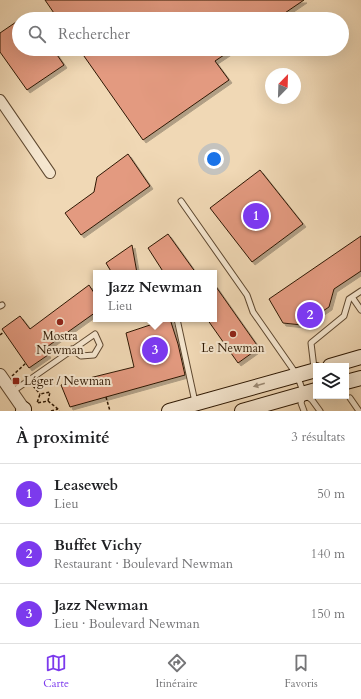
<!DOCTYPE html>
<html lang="fr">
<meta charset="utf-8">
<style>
:root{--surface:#fff;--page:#f2f2f2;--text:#202124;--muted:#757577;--line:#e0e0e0;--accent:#7c3aed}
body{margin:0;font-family:Cardo,serif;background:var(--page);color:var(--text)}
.controls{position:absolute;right:12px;bottom:12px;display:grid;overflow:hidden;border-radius:0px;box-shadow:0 4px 16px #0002}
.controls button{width:36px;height:36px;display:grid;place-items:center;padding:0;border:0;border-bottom:1px solid var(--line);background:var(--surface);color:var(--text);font:20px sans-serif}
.compass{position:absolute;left:265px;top:68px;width:36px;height:36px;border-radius:50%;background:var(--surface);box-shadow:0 4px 16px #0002;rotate:23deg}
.you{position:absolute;left:214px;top:159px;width:14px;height:14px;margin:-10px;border:3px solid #fff;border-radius:50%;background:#1a73e8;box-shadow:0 0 0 6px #1a73e833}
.badge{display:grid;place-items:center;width:26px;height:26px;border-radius:50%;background:var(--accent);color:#fff;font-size:13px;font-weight:700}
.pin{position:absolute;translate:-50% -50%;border:2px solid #fff;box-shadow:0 1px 4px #0006}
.popup{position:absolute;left:93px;top:270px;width:124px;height:52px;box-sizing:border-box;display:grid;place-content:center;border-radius:0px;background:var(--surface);filter:drop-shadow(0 1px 3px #0005);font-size:13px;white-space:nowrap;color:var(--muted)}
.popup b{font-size:15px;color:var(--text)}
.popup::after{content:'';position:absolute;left:50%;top:100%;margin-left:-8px;border:8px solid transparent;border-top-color:var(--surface)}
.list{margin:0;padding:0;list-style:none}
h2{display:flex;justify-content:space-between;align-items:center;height:52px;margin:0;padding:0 16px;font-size:17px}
h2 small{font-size:13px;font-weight:400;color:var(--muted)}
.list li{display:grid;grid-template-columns:26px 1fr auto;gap:12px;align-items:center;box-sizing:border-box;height:60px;padding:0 16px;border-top:1px solid var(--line)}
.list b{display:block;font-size:15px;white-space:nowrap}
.list p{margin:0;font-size:13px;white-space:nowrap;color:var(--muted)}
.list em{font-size:13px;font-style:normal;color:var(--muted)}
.icon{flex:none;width:22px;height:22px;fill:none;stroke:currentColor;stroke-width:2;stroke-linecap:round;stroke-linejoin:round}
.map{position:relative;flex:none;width:361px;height:411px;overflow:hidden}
.search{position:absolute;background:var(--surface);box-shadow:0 4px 16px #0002;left:12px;right:12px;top:12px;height:44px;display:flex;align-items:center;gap:10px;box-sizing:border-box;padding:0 14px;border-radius:22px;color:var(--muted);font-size:15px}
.sheet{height:232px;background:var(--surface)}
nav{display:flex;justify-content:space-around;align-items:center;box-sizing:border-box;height:56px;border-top:1px solid var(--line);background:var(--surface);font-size:11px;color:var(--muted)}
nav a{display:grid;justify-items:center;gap:2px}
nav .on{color:var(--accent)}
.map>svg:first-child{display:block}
</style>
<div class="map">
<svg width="361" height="411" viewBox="0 0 361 411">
<defs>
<filter id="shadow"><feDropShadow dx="3" dy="3" stdDeviation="0" flood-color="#0004"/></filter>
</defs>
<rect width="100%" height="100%" fill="#f0d8b5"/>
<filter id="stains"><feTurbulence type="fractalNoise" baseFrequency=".005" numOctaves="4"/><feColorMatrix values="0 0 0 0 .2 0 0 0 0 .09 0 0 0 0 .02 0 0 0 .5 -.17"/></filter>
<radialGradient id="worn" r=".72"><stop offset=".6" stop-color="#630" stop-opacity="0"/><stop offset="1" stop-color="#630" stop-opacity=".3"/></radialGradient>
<path fill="#e39a80" stroke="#2e1803" filter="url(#shadow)" d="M 45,0 L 304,0 L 276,19 L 58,19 Z
M 19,20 L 19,49 L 53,49 L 64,65 L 27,90 L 0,52 L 0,33 Z
M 79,49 L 233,49 L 215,61 L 229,80 L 143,140 Z
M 128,154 L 150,186 L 81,235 L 65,213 L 94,192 L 97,177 Z
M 260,170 L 303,224 L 252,262 L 210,208 Z
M 168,234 L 196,273 L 164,273 L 148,248 Z
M 361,236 L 361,271 L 334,289 L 329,307 L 302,325 L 283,323 L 269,299 Z
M 132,245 L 137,273 L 112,273 L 106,263 Z
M 214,284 L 259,348 L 238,363 L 207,319 L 214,319 Z
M 89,285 L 96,296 L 96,312 L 44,349 L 48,355 L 29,368 L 2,329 L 20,316 L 30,329 Z
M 168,319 L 170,319 L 178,344 L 185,375 L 70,407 L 61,385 L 134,367 L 126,333 Z"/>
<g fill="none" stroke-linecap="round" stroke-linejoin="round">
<g stroke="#5e4830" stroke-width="7">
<path id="service" d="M 181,201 L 247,295 L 253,312 L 297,375 L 304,394 L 312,400 L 320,411
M 352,297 L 361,310
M 0,306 L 2,305
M 177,319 L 195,402
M 314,368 L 311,343 L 344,316 L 349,299 L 361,291
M 12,392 L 95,334 L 100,345 L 94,355 L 81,356 L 72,349
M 303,396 L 301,403 L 304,411
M 350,398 L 359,411"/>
</g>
<g stroke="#5e4830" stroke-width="12">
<path id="minor" d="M 0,100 L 50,173"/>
</g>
<g stroke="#5e4830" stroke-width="14">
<path id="tertiary" d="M 0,375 L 25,411"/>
</g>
<g stroke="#2e1803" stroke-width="16">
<path id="secondary" d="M 330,366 L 361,357
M 346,382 L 361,378
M 23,411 L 24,409
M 169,411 L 316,370
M 242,411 L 316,390"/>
</g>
<path stroke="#2e1803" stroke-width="1.5" stroke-dasharray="3 2" stroke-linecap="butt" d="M 0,335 L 4,332
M 12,376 L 26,363
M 37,384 L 52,379
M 33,386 L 40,394
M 106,397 L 110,411
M 48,401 L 50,392 L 40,394 L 37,403 L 48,401 L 58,409 L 59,411
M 51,411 L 58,409"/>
<use href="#service" stroke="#f5e6cf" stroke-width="5"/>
<use href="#minor" stroke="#f5e6cf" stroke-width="10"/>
<use href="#tertiary" stroke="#f5e6cf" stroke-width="12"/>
<use href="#secondary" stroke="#f5e6cf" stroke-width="14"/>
</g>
<defs><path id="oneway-solid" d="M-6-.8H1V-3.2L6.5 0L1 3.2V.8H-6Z"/></defs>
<use fill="#9b8973" href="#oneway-solid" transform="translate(259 385) rotate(164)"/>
<g fill="#8f2418" stroke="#f5e6cf" stroke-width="1.5">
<circle cx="60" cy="322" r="4"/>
<circle cx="233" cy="334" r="4"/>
<rect x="12" y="377" width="8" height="8" rx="2"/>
</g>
<g text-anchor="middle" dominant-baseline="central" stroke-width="4" stroke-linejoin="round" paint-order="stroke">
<g font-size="12" fill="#2e1803" stroke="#f5e6cf">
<text x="60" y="336">Mostra<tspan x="60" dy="14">Newman</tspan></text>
<text x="233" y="348">Le Newman</text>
<text x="24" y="381" text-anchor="start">Léger / Newman</text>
</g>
</g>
<rect width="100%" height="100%" filter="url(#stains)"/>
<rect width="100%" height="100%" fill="url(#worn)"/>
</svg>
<div class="controls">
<button><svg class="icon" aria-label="layers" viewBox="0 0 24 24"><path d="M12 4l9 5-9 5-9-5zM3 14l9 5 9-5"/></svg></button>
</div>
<svg class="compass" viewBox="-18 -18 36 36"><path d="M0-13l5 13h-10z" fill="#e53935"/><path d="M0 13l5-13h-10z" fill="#757577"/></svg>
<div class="you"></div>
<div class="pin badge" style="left:256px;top:216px">1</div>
<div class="pin badge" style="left:310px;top:315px">2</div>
<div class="pin badge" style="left:155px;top:350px">3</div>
<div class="popup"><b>Jazz Newman</b>Lieu</div>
<div class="search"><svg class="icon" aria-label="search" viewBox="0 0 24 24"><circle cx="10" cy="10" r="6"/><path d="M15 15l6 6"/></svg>Rechercher</div>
</div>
<section class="sheet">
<h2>À proximité<small>3 résultats</small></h2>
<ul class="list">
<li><span class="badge">1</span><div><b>Leaseweb</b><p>Lieu</p></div><em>50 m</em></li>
<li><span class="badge">2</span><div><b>Buffet Vichy</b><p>Restaurant · Boulevard Newman</p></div><em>140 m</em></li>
<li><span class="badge">3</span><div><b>Jazz Newman</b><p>Lieu · Boulevard Newman</p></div><em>150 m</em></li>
</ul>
</section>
<nav>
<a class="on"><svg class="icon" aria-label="map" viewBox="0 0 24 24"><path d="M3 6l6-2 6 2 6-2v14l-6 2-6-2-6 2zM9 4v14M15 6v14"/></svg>Carte</a>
<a><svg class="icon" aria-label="directions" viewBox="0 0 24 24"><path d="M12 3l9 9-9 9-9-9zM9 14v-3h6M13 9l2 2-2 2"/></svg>Itinéraire</a>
<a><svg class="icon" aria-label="saved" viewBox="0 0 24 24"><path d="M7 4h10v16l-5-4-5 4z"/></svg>Favoris</a>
</nav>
